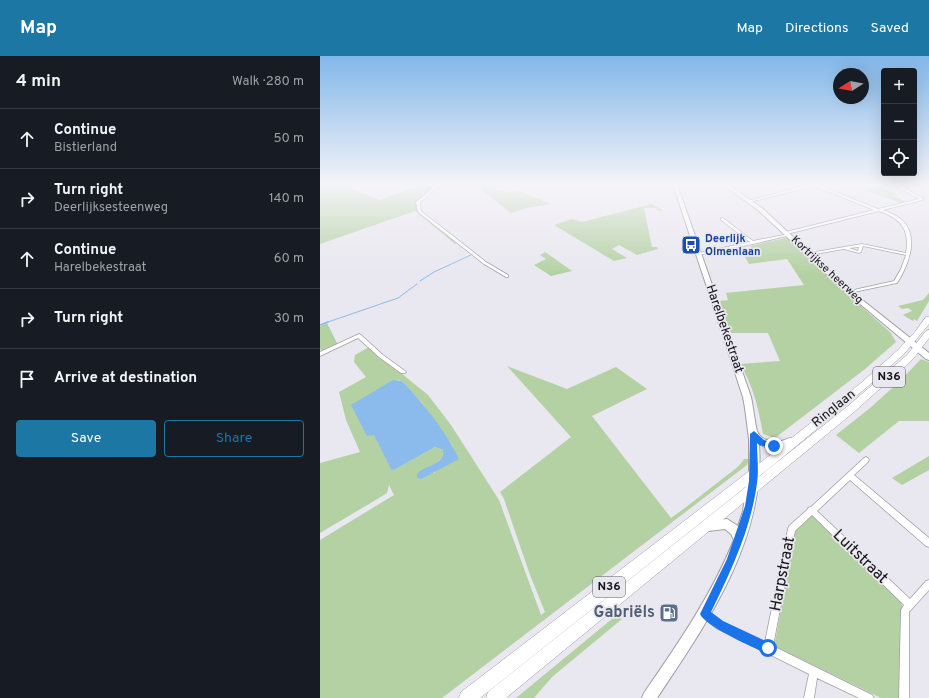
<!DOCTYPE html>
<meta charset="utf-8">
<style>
:root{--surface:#171b24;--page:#242831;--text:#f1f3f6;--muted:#9ea1a6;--line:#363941;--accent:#1c77a5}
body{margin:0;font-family:Overpass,sans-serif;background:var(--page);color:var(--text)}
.controls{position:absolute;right:12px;top:12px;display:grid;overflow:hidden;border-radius:4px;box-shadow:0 4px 16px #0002}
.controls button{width:36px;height:36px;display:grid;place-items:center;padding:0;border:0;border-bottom:1px solid var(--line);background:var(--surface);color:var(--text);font:20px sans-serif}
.compass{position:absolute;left:513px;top:12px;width:36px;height:36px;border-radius:50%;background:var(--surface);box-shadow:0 4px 16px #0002;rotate:259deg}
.stop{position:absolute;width:12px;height:12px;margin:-9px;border:3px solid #1a73e8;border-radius:50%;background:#fff}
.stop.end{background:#1a73e8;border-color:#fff;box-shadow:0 1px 4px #0008}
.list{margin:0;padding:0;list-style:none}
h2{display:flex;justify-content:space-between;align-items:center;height:52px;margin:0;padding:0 16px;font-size:17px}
h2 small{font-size:13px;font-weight:400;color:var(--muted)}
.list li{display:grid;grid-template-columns:26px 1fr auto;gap:12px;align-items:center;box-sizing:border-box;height:60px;padding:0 16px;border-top:1px solid var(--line)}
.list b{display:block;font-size:15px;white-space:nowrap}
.list p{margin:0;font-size:13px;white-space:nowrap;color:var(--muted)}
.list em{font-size:13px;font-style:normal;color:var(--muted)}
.actions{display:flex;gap:8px;padding:12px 16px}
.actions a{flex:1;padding:9px 0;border:1px solid var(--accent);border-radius:4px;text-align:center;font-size:14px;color:var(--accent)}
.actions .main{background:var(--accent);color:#fff}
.icon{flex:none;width:22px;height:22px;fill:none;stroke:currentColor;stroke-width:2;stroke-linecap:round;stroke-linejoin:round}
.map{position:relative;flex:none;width:609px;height:642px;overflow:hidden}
header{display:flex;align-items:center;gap:24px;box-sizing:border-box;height:56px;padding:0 20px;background:var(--accent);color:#fff}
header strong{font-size:19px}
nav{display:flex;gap:22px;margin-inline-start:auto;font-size:14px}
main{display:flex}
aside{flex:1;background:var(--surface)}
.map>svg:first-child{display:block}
</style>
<header>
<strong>Map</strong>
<nav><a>Map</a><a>Directions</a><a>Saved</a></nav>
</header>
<main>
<aside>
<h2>4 min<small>Walk · 280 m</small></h2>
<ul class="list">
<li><svg class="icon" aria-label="ahead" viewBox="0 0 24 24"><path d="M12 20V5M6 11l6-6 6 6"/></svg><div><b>Continue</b><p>Bistierland</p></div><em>50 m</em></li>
<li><svg class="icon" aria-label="right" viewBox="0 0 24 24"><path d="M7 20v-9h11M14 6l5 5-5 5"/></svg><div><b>Turn right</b><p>Deerlijksesteenweg</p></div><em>140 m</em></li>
<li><svg class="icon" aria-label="ahead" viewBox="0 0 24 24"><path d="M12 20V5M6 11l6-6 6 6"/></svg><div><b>Continue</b><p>Harelbekestraat</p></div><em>60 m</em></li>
<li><svg class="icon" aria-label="right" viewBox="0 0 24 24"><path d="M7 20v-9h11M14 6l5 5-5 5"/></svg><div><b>Turn right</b></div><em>30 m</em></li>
<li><svg class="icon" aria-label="arrive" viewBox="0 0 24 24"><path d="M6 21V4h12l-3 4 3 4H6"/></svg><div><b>Arrive at destination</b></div></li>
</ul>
<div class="actions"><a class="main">Save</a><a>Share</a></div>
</aside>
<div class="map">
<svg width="609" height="642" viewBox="0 0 609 642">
<rect width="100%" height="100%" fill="#e9e7ef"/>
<path fill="#b4d1a3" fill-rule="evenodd" d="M 19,128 L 60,144 L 105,128 L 114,128 L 110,135 L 97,146 L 97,155 L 138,186 L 135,188 L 95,155 L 0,188 L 0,133 Z
M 161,129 L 171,129 L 178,135 L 182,134 L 188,137 L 199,135 L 231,148 L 206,152 L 191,157 L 163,135 Z
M 560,130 L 579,139 L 574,140 L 587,146 L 581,147 L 545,134 Z
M 332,148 L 344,155 L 337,154 L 336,152 L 324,152 L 332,191 L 337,191 L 338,193 L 317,199 L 299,189 L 292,193 L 307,202 L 294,205 L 234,169 L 252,163 L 262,166 Z
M 469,181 L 526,237 L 570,276 L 576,286 L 545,313 L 455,382 L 443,378 C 439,354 433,329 420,308 L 460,305 L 448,277 L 410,277 L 399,245 L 408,244 L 406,237 L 484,229 L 467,203 L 429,208 L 425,201 L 437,199 L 430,190 Z
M 225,196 L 252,215 L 231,220 L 214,209 L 226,203 L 220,199 Z
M 609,237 L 609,245 L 597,265 L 594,263 L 593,265 L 583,259 L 592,255 L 588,252 L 582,253 L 578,250 L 603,244 Z
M 7,267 L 18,289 L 2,296 L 0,293 L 0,270 Z
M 49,291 L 108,339 L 131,369 L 179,444 L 221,559 L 225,556 L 210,519 L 184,443 L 180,436 L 251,381 L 187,310 L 247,333 L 296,311 L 327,333 L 272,360 L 351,462 C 368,450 384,437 401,424 C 409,417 419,412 424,403 L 429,403 L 427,409 L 122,642 L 0,642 L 0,484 L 74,439 L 69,429 L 67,437 L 59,442 L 0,477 L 0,407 L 40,396 L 26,364 L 19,336 L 46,321 L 34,306 L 35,299 ZM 78,324 L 82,325 L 103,348 L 133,391 L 114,417 L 108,411 C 117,408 124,404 123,394 L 115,391 L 74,414 Z
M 601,303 L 609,306 L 609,365 L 579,365 L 539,397 L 516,379 L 550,352 L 579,326 Z
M 609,400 L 609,414 L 582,429 L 572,422 Z
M 492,459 L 495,461 L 581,544 L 582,550 L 581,642 L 561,642 L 456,591 L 455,586 L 475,477 L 476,473 Z
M 298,558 L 302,563 L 232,621 L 214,642 L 196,642 Z"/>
<path fill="#8abbec" d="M 73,324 L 82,325 C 104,348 125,374 139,403 L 101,423 L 97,422 L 97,418 C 105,408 125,410 123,394 L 115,391 L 74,414 L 71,413 L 54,379 L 47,380 L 31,349 Z"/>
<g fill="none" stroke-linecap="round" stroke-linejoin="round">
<path stroke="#8abbec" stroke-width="1" d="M 95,147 L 96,154
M 100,225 L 114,216 L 151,199
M 5,267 L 78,242 L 97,228"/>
<path stroke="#8abbec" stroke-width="1.5" d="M 0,269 L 8,266"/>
<g stroke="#a19fa7" stroke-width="1.5">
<path id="street" d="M 114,128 L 168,128 L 116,131 L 112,137 L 100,146 L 101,155 L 166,206 L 188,219 L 188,221 L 186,221 L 164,208 L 98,156 L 96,146 L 110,135 Z
M 491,128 L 496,128 L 500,130 L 507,128 L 514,128 L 503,131 L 558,153 L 599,143 L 572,128 L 576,128 L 603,142 L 603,144 L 563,154 C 569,156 576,159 582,164 C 600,181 588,210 577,227 L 529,237 L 527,236 L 529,235 L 574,225 L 581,213 L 586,199 L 543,190 L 541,196 L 539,197 L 524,193 L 489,199 L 487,198 L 489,197 L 542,188 L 586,197 C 590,173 581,163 559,155 L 467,178 L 466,178 L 466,176 L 554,154 L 494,130 L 430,146 L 428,145 ZM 539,191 L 538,195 L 529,192 Z
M 401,162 L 403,162 L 433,185 L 469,178 L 471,179 L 433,188 L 378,199 L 377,198 L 379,197 L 430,186 L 401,164 Z
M 39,278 L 41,279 L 63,299 L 85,315 L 86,316 L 85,317 L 81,317 L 59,301 L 38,282 L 0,300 L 0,296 Z
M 546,401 L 548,402 L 549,404 L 548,406 L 534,419 L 609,482 L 609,491 L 606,490 L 530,424 L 497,455 L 590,543 L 606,525 L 609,524 L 609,534 L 589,556 L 589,642 L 579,642 L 581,554 L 584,549 L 492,459 L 475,475 L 453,590 L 552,639 L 554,642 L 539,642 L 497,622 L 494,642 L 484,642 L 489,618 L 396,572 L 382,561 L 381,558 L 382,555 L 385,554 L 388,555 L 402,566 L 445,586 L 468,473 L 469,470 L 487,454 L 488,452 L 491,451 L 544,402 Z"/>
</g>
<g stroke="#a19fa7" stroke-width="2">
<path id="secondary" d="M 353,128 L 357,128 L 431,341 C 433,350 435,368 437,375 C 440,383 451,387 458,386 C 464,385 470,380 476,382 L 478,385 L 476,388 C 463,393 452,396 439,388 C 446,483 387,567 337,642 L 322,642 L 324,637 C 358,588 391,540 414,484 L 411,478 L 405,473 L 388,475 L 384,474 L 383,470 L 384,466 L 407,463 L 418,470 L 423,455 L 429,414 L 429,383 L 425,352 L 423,341 Z
M 402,128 L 407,128 L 442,152 L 531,235 L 609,297 L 609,304 L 606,303 L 527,237 L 438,154 Z"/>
</g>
<g stroke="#a19fa7" stroke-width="1">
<path id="primary" d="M 606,261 L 609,261 L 609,268 L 584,298 L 547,331 L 457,406 L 160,642 L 139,642 L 141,636 L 449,400 L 541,327 L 578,294 L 594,277 Z
M 609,274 L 609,282 L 593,303 L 534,356 L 186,642 L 166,642 L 168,636 L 528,350 L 587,299 L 606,275 Z"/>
</g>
<use href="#street" fill="#fff" fill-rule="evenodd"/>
<use href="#secondary" fill="#fff" fill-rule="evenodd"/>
<use href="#primary" fill="#fff" fill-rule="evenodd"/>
</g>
<linearGradient id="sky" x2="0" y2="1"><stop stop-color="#82b7ea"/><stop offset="0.59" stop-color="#f5f4f8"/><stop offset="1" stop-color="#f5f4f8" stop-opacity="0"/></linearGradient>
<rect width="609" height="218" fill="url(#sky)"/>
<path fill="#1a73e8" d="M 434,375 L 444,384 L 456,388 L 457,390 L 454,393 L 439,389 L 437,387 C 437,400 439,414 437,427 C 431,473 411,515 391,556 L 403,565 L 452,588 L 453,592 L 452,596 L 448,598 C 434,592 385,570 380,558 L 407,503 L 425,450 L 429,425 L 430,378 Z"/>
<defs>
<g id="bus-square" transform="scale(1)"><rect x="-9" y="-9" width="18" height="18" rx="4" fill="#1a4fb4" stroke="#e9e7ef"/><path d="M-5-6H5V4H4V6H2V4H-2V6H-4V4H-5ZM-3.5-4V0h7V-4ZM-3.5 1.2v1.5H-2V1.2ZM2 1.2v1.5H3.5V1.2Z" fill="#fff"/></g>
<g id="fuel-square" transform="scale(1)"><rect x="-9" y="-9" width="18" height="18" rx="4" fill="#5c6f8a" stroke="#e9e7ef"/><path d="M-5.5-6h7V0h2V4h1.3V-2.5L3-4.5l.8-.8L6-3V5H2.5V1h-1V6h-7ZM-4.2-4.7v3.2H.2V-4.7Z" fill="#fff"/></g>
</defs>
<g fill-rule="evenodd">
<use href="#bus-square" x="371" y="189"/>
<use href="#fuel-square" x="349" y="557"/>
</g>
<g text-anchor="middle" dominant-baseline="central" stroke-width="3.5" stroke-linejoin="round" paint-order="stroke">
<g font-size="11" font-weight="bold" fill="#164399" stroke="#e9e7ef" text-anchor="start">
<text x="385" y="183">Deerlijk<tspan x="385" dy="13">Olmenlaan</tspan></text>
</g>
<g font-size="11" fill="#151518" stroke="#e9e7ef">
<text transform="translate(507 214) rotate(43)">Kortrijkse heerweg</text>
</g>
<g fill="#e9e7ef" stroke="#555458" stroke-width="1">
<rect x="553" y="311" width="32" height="20" rx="3"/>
<rect x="273" y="521" width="32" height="20" rx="3"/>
</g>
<g font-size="12" font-weight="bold" fill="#151518">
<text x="569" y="321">N36</text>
<text x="289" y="531">N36</text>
</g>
<g font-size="13" fill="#151518" stroke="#e9e7ef">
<text transform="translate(404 273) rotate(71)">Harelbekestraat</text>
<text transform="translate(514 353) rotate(-39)">Ringlaan</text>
</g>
<g font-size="16" fill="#151518" stroke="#e9e7ef">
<text transform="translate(540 501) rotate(44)">Luitstraat</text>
<text transform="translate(463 518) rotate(-79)">Harpstraat</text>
</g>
<g font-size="16" font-weight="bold" fill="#4e5e75" stroke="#e9e7ef" text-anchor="end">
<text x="335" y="557">Gabriëls</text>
</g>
</g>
</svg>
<div class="controls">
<button>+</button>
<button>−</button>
<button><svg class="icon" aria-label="locate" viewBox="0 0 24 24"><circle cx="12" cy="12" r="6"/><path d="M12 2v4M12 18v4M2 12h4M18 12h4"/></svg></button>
</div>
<svg class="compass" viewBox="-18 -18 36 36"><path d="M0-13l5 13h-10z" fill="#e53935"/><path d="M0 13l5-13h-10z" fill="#9ea1a6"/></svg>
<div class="stop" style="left:448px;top:592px"></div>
<div class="stop end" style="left:454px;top:390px"></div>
</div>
</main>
